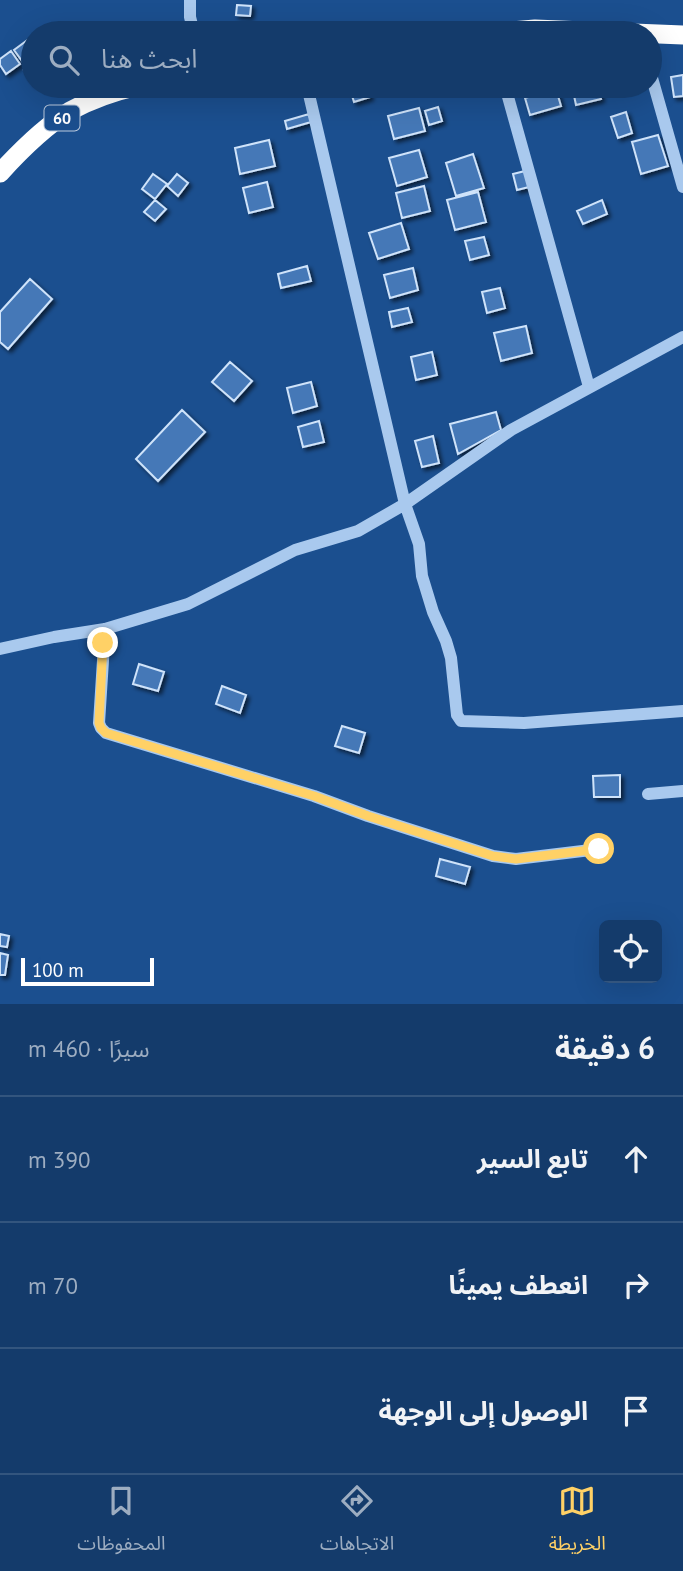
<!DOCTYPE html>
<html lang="ar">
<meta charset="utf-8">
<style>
:root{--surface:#143b6b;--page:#214673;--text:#f1f3f6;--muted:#9dadc1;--line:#33557e;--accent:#ffd166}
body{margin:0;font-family:"PT Sans","Noto Sans Arabic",sans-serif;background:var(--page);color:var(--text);direction:rtl}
.controls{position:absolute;right:21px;bottom:21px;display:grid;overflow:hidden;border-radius:10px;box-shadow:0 7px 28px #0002}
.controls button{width:63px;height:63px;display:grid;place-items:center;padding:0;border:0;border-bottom:2px solid var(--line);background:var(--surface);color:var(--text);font:35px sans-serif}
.scale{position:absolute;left:21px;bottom:18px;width:133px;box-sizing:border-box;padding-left:7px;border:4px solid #fff;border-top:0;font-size:19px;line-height:24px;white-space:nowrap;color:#fff;-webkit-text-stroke:5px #1b4f8f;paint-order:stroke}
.stop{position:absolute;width:21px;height:21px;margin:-16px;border:5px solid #ffd166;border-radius:50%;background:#fff}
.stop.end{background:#ffd166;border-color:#fff;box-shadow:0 2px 7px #0008}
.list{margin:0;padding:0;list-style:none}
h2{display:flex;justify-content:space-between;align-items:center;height:91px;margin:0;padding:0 28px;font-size:30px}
h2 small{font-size:23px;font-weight:400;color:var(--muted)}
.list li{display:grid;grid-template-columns:46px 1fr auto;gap:21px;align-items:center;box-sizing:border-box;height:126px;padding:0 28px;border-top:2px solid var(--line)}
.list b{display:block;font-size:26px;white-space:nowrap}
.list em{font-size:23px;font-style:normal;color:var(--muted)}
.icon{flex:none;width:38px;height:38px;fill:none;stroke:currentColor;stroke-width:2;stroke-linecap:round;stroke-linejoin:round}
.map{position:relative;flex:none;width:683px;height:1004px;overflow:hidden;direction:ltr}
.search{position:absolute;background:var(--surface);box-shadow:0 7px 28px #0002;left:21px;right:21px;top:21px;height:77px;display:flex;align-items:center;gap:18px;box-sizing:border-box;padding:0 24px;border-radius:38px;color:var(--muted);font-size:26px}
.sheet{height:469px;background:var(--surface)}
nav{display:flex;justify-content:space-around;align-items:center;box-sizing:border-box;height:98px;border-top:2px solid var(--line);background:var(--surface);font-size:19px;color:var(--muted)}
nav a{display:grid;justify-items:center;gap:4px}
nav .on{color:var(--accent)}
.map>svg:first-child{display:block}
</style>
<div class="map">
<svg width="683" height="1004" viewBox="0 0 683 1004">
<defs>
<filter id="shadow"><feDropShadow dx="3" dy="3" stdDeviation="2" flood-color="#0009"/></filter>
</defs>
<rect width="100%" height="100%" fill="#1b4f8f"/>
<path fill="#4478b7" stroke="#cfe3fa" stroke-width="2" filter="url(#shadow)" d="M 237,5 L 251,6 L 250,16 L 236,15 Z
M 210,28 L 211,33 L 200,33 L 200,29 Z
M 33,36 L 33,83 L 24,70 L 27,68 L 14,50 Z
M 11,51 L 20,64 L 6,74 L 0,65 L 0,59 Z
M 683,75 L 683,96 L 674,97 L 671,77 Z
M 349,86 L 367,86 L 370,97 L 354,102 Z
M 572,86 L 598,86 L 601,99 L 576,105 Z
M 556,89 L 561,106 L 530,115 L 525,98 Z
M 438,107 L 442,121 L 429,125 L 425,111 Z
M 419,108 L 425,131 L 394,139 L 388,116 Z
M 626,112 L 632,133 L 618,138 L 611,117 Z
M 309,114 L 311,122 L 287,129 L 285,121 Z
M 658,135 L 668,166 L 641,174 L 632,142 Z
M 269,140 L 275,166 L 240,174 L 235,148 Z
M 419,150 L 427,177 L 397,186 L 389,158 Z
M 473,154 L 484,188 L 456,196 L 446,163 Z
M 525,171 L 529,187 L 517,190 L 513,174 Z
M 153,174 L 167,184 L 155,199 L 142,189 Z
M 177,174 L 188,183 L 178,196 L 167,186 Z
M 267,182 L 273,207 L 249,213 L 243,188 Z
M 424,186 L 430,211 L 402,218 L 396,193 Z
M 478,192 L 486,222 L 455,230 L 447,200 Z
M 155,200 L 166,209 L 155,221 L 144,212 Z
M 602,200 L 607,214 L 583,224 L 577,211 Z
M 401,223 L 409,249 L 378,259 L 369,233 Z
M 484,237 L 489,255 L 470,260 L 465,241 Z
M 307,266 L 311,281 L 281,288 L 278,274 Z
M 413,268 L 418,290 L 390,298 L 384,275 Z
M 30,279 L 52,299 L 8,349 L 0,342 L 0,312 Z
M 500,288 L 505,308 L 487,313 L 482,292 Z
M 408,308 L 412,322 L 392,327 L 389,312 Z
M 526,326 L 532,353 L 501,361 L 494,333 Z
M 432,352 L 437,375 L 416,380 L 411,357 Z
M 230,362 L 252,381 L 234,401 L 212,382 Z
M 311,382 L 317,406 L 293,413 L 287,388 Z
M 182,410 L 205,432 L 158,481 L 136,459 Z
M 496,412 L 501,430 L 458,454 L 450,424 Z
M 319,421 L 324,442 L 303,447 L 298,427 Z
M 433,436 L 439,463 L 422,467 L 415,441 Z
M 139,664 L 164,672 L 158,691 L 133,684 Z
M 222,686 L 246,695 L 240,713 L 216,704 Z
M 342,726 L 365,733 L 359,753 L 335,746 Z
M 620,775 L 620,797 L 594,797 L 593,776 Z
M 440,859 L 470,867 L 465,884 L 436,876 Z
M 0,934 L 9,936 L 7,947 L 0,946 Z
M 0,953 L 8,955 L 5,975 L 0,975 Z"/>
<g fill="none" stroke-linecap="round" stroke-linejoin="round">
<path stroke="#a9c9ee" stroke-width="12" d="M 190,0 L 190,17 L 194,33
M 650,71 L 683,187
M 307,86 L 405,504 L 419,544 L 422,576 L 433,612 L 446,641 L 451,658 L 457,715 L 461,721 L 524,723 L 683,711
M 505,86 L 589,387
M 105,629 L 99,723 L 101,728 L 106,733 L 314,796 L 368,816 L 493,856 L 516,859 L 599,849
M 0,649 L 54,637 L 105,629 L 188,604 L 295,550 L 358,531 L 405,504 L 511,430 L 683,337
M 648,794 L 683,791"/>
<path stroke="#fff" stroke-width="19" d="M 489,33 L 535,29 L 683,35
M 0,173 C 20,151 44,127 70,111 C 90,100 116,91 138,86"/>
</g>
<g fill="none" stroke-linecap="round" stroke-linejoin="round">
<path stroke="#ffd166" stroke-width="9" d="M 103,643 L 99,723 L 101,728 L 106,733 L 314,796 L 368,816 L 493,856 L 516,859 L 599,849"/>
</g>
<g text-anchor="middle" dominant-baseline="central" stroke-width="5" stroke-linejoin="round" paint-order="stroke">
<rect fill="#1b4f8f" stroke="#bbcadd" stroke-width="2" x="44.5" y="105.5" width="35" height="25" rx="5"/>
<g font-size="16" font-weight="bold" fill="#fff">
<text x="62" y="118">60</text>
</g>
</g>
</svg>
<div class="controls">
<button><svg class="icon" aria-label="locate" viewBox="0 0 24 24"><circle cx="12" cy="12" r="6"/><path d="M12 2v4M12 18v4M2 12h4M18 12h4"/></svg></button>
</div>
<div class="scale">100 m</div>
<div class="stop" style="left:599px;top:849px"></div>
<div class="stop end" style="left:103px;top:643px"></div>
<div class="search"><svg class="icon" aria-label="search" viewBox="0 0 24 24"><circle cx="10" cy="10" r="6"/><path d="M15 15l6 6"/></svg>ابحث هنا</div>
</div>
<section class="sheet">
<h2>6 دقيقة<small>سيرًا · 460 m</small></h2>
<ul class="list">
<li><svg class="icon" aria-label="ahead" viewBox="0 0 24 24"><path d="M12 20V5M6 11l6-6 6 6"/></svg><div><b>تابع السير</b></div><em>390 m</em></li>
<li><svg class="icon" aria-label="right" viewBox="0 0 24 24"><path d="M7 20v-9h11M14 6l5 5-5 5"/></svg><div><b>انعطف يمينًا</b></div><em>70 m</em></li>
<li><svg class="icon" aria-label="arrive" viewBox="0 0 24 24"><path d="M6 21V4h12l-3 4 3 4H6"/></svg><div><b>الوصول إلى الوجهة</b></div></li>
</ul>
</section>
<nav>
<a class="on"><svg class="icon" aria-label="map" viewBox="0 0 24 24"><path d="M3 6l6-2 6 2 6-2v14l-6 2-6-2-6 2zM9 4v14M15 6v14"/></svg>الخريطة</a>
<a><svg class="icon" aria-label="directions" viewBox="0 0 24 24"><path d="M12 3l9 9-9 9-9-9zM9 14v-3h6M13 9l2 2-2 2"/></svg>الاتجاهات</a>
<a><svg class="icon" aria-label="saved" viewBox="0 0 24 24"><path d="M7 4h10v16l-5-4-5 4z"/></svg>المحفوظات</a>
</nav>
